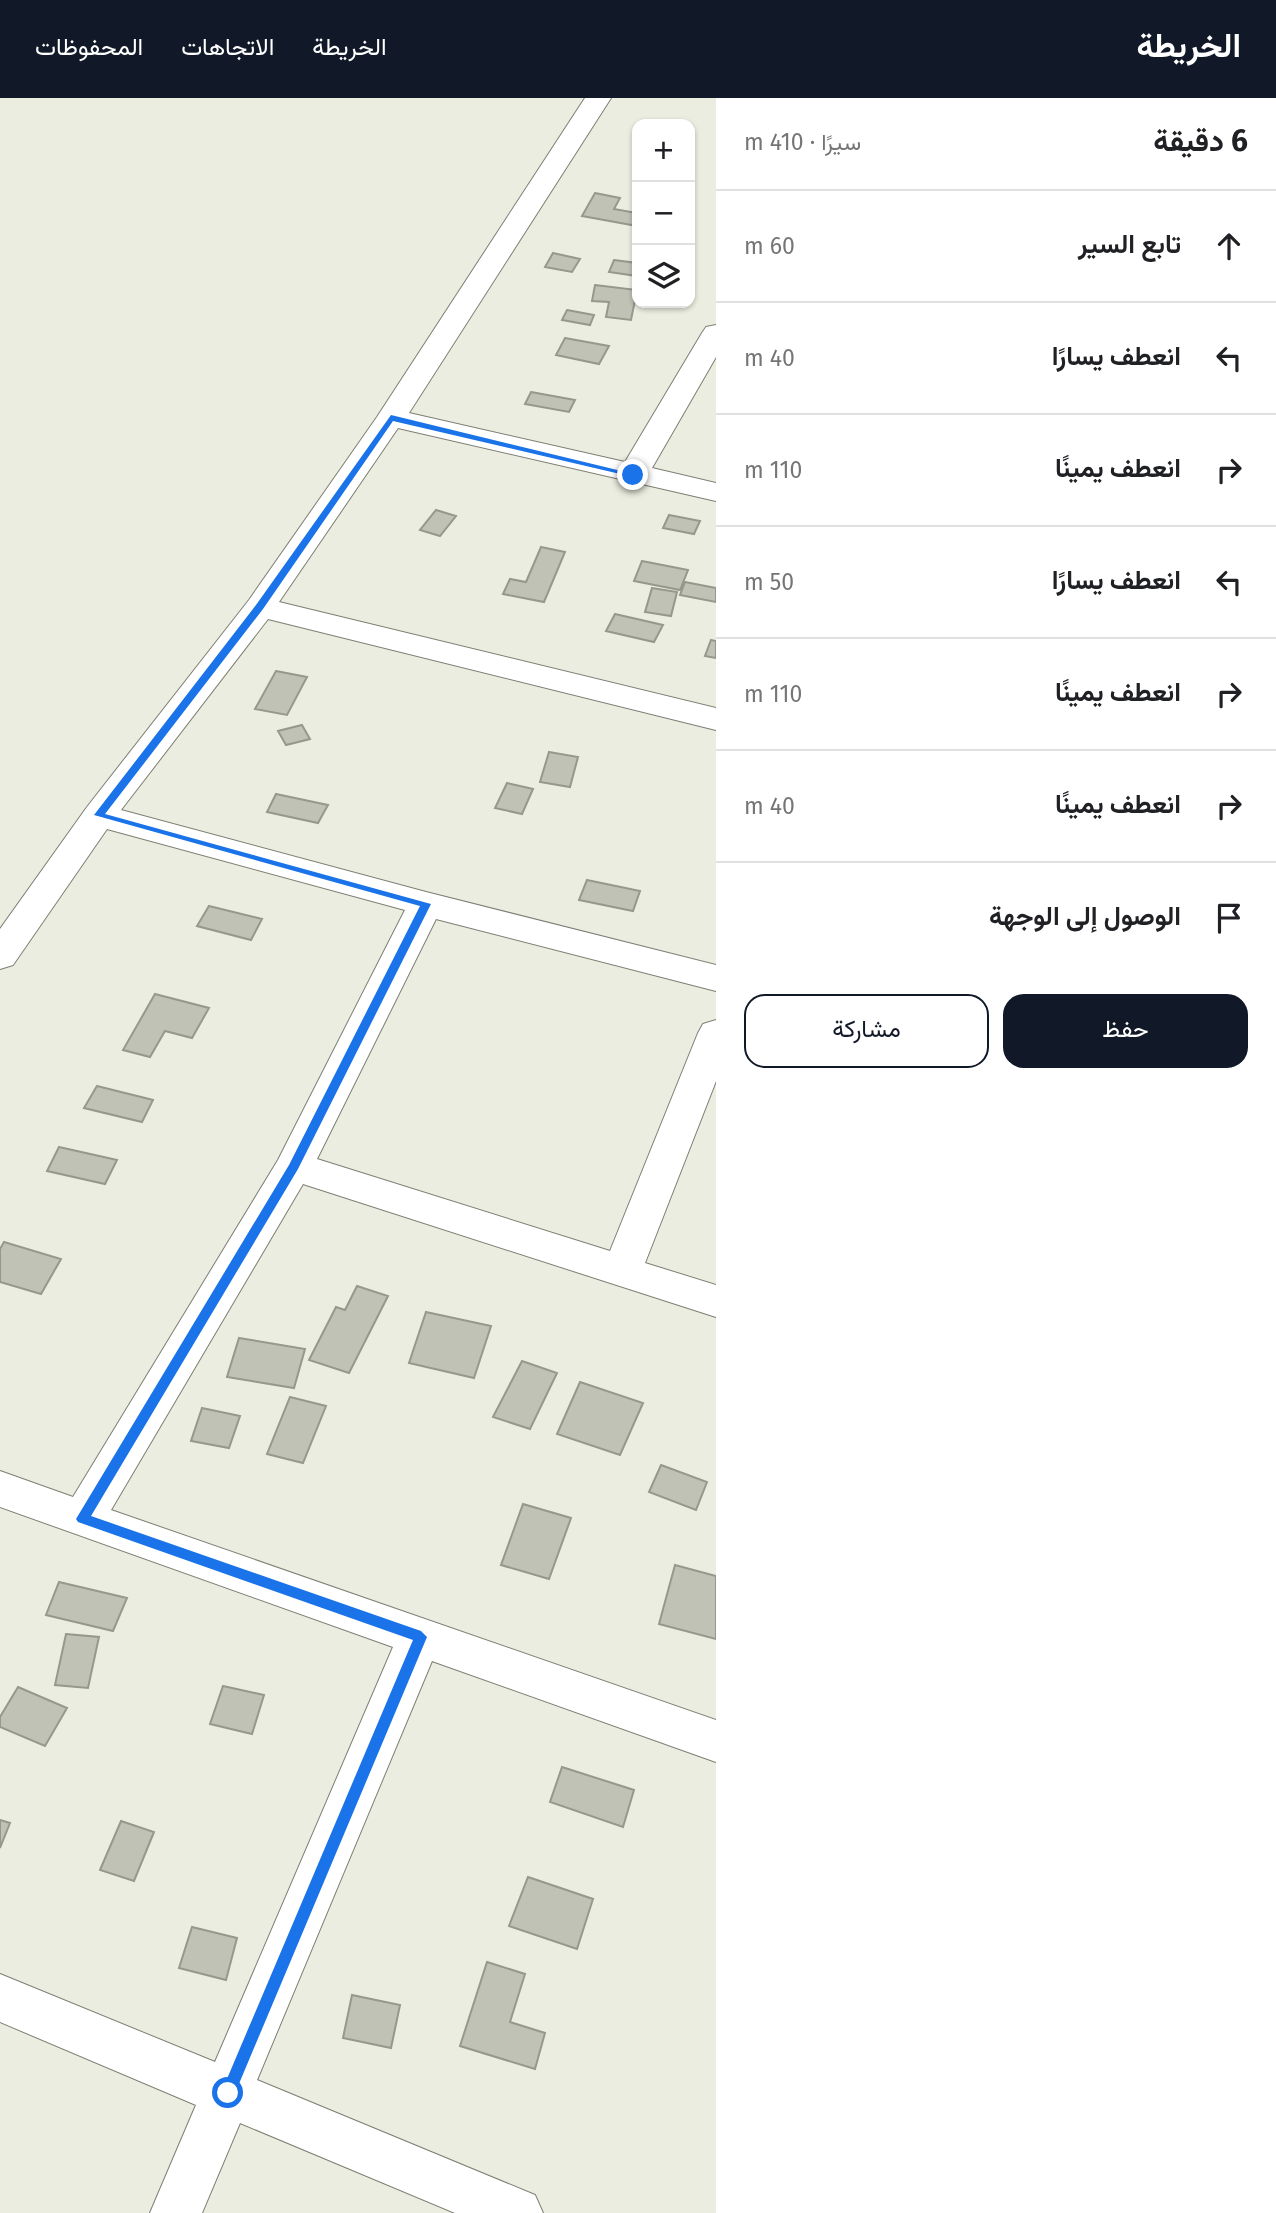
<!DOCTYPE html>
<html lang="ar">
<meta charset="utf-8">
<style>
:root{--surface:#fff;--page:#f6f6f6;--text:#202124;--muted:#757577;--line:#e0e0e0;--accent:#111827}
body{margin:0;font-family:"Fira Sans",Vazirmatn,sans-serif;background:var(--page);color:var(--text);direction:rtl}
.controls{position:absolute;right:21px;top:21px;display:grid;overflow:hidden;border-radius:14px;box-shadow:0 2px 5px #0004}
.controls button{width:63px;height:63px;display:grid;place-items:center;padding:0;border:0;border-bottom:2px solid var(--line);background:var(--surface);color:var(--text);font:35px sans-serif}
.stop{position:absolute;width:21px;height:21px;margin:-16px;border:5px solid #1a73e8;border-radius:50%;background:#fff}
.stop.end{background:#1a73e8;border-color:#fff;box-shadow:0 2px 7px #0008}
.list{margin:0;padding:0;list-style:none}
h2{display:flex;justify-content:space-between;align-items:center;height:91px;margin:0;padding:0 28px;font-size:30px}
h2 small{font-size:23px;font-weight:400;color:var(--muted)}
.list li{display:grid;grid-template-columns:46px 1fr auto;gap:21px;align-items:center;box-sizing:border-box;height:112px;padding:0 28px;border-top:2px solid var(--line)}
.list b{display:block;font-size:26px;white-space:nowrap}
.list em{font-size:23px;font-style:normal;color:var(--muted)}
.actions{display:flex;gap:14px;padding:21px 28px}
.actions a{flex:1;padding:16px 0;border:2px solid var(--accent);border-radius:21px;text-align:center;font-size:24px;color:var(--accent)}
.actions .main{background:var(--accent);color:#fff}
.icon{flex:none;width:38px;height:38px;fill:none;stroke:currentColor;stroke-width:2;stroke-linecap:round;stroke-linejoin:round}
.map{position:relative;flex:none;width:716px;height:2115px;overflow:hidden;direction:ltr}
header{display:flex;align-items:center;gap:42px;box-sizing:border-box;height:98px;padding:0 35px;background:var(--accent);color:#fff}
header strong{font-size:33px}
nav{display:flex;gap:38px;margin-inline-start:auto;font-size:24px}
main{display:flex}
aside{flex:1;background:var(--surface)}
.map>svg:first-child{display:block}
</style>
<header>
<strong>الخريطة</strong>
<nav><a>الخريطة</a><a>الاتجاهات</a><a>المحفوظات</a></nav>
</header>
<main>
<aside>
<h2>6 دقيقة<small>سيرًا · 410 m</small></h2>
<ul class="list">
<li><svg class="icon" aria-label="ahead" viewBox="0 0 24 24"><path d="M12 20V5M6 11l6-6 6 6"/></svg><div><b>تابع السير</b></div><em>60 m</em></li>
<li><svg class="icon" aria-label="left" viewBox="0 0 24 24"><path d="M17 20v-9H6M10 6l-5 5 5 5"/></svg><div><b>انعطف يسارًا</b></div><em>40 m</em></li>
<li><svg class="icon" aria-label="right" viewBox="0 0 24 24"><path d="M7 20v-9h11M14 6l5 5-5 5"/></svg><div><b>انعطف يمينًا</b></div><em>110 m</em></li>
<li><svg class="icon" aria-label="left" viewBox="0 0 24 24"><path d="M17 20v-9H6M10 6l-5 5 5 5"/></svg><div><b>انعطف يسارًا</b></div><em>50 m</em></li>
<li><svg class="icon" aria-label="right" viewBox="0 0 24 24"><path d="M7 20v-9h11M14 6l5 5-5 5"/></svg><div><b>انعطف يمينًا</b></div><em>110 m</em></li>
<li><svg class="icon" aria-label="right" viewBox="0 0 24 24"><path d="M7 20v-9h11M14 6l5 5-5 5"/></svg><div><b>انعطف يمينًا</b></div><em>40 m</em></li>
<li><svg class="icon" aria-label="arrive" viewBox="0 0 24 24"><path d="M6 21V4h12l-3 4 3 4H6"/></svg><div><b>الوصول إلى الوجهة</b></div></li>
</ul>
<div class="actions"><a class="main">حفظ</a><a>مشاركة</a></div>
</aside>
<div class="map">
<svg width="716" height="2115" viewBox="0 0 716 2115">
<rect width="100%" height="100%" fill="#eaeddf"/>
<path fill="#c0c2b5" stroke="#96988c" stroke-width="2" d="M 595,95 L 620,100 L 614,111 L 637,115 L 637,128 L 582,118 Z
M 553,155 L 580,161 L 572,174 L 545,169 Z
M 614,162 L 637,165 L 637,178 L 609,174 Z
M 595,187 L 637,192 L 631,222 L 606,219 L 609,204 L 592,203 Z
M 567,212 L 594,217 L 590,227 L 562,222 Z
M 565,240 L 609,248 L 599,266 L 556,257 Z
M 531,294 L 575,302 L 569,314 L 525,306 Z
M 436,412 L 456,418 L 440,438 L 420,432 Z
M 669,417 L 700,423 L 694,436 L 663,430 Z
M 541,449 L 565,454 L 544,504 L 503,496 L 510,481 L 526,484 Z
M 642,463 L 688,472 L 680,492 L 634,483 Z
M 685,484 L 716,490 L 716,504 L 680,497 Z
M 652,490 L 677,494 L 671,518 L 645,514 Z
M 615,516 L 663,527 L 654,544 L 606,533 Z
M 711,542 L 716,543 L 716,560 L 705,558 Z
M 276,573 L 307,579 L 287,617 L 255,611 Z
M 302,627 L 310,641 L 286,647 L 278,633 Z
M 549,654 L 578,659 L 570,689 L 540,684 Z
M 507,685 L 533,691 L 522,716 L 495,710 Z
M 276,696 L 328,707 L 318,725 L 267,714 Z
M 587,782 L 640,793 L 633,813 L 579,802 Z
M 209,808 L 262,821 L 251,842 L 197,828 Z
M 155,896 L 209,910 L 192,940 L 165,933 L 150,959 L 123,952 Z
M 97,988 L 153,1002 L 142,1024 L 84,1010 Z
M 59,1049 L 117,1062 L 105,1086 L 47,1073 Z
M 4,1144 L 61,1161 L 41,1196 L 0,1184 L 0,1151 Z
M 357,1188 L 388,1198 L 349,1275 L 309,1262 L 336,1209 L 345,1212 Z
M 426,1214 L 491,1228 L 474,1280 L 409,1265 Z
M 239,1240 L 305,1251 L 294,1290 L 227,1279 Z
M 522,1263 L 557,1275 L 530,1331 L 493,1319 Z
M 580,1284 L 643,1305 L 620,1357 L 557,1336 Z
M 290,1299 L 326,1308 L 303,1365 L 267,1356 Z
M 202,1310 L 240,1318 L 229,1350 L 191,1343 Z
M 661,1367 L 707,1384 L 696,1412 L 649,1394 Z
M 523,1406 L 571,1420 L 549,1481 L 501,1467 Z
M 675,1467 L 716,1478 L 716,1541 L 659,1526 Z
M 59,1484 L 127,1500 L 113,1533 L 46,1517 Z
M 66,1536 L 99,1539 L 88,1590 L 55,1587 Z
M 223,1588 L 264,1597 L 252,1636 L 210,1626 Z
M 18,1589 L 67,1610 L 45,1648 L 0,1629 L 0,1619 Z
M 562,1669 L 634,1692 L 623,1729 L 550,1704 Z
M 0,1722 L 10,1725 L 0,1750 Z
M 121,1723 L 154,1734 L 134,1783 L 100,1772 Z
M 528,1779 L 593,1801 L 577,1851 L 509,1828 Z
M 192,1829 L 237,1840 L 226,1882 L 179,1870 Z
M 487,1864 L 525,1876 L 510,1924 L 545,1935 L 535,1971 L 460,1948 Z
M 352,1897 L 400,1907 L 391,1950 L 343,1940 Z"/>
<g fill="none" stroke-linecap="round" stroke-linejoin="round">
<g stroke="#7d7f73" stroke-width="2">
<path id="minor" d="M 585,0 L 611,0 L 409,315 L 625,364 L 702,235 L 706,229 L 716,227 L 716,259 L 652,370 L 716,385 L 716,403 L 398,330 L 279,504 L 716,610 L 716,632 L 268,521 L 121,712 L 426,794 L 716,867 L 716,893 L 436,821 L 317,1061 L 610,1153 L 698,935 L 703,926 L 716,922 L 716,983 L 645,1165 L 716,1187 L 716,1219 L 303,1086 L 111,1412 L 716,1622 L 716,1664 L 432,1563 L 257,1982 L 535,2097 L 543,2115 L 455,2115 L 240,2025 L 202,2115 L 150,2115 L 196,2007 L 0,1924 L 0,1876 L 215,1964 L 393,1549 L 0,1409 L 0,1373 L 73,1399 L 278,1062 L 405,812 L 107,731 L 13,867 L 0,871 L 0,831 L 87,709 L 249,502 L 377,319 Z"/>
</g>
<use href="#minor" fill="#fff" fill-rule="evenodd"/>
</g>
<path fill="#1a73e8" d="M 391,317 L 638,377 L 633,379 L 393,323 L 263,511 L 105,716 L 431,806 L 298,1071 L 91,1418 L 421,1533 L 427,1539 L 233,2000 L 228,2002 L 223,2000 L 221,1995 L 413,1542 L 78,1424 L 76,1421 L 289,1067 L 420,808 L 94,717 L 256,507 Z"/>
</svg>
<div class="controls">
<button>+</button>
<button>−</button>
<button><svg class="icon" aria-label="layers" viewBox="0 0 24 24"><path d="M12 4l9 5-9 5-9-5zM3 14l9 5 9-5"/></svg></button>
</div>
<div class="stop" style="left:228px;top:1995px"></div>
<div class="stop end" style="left:633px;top:377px"></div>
</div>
</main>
